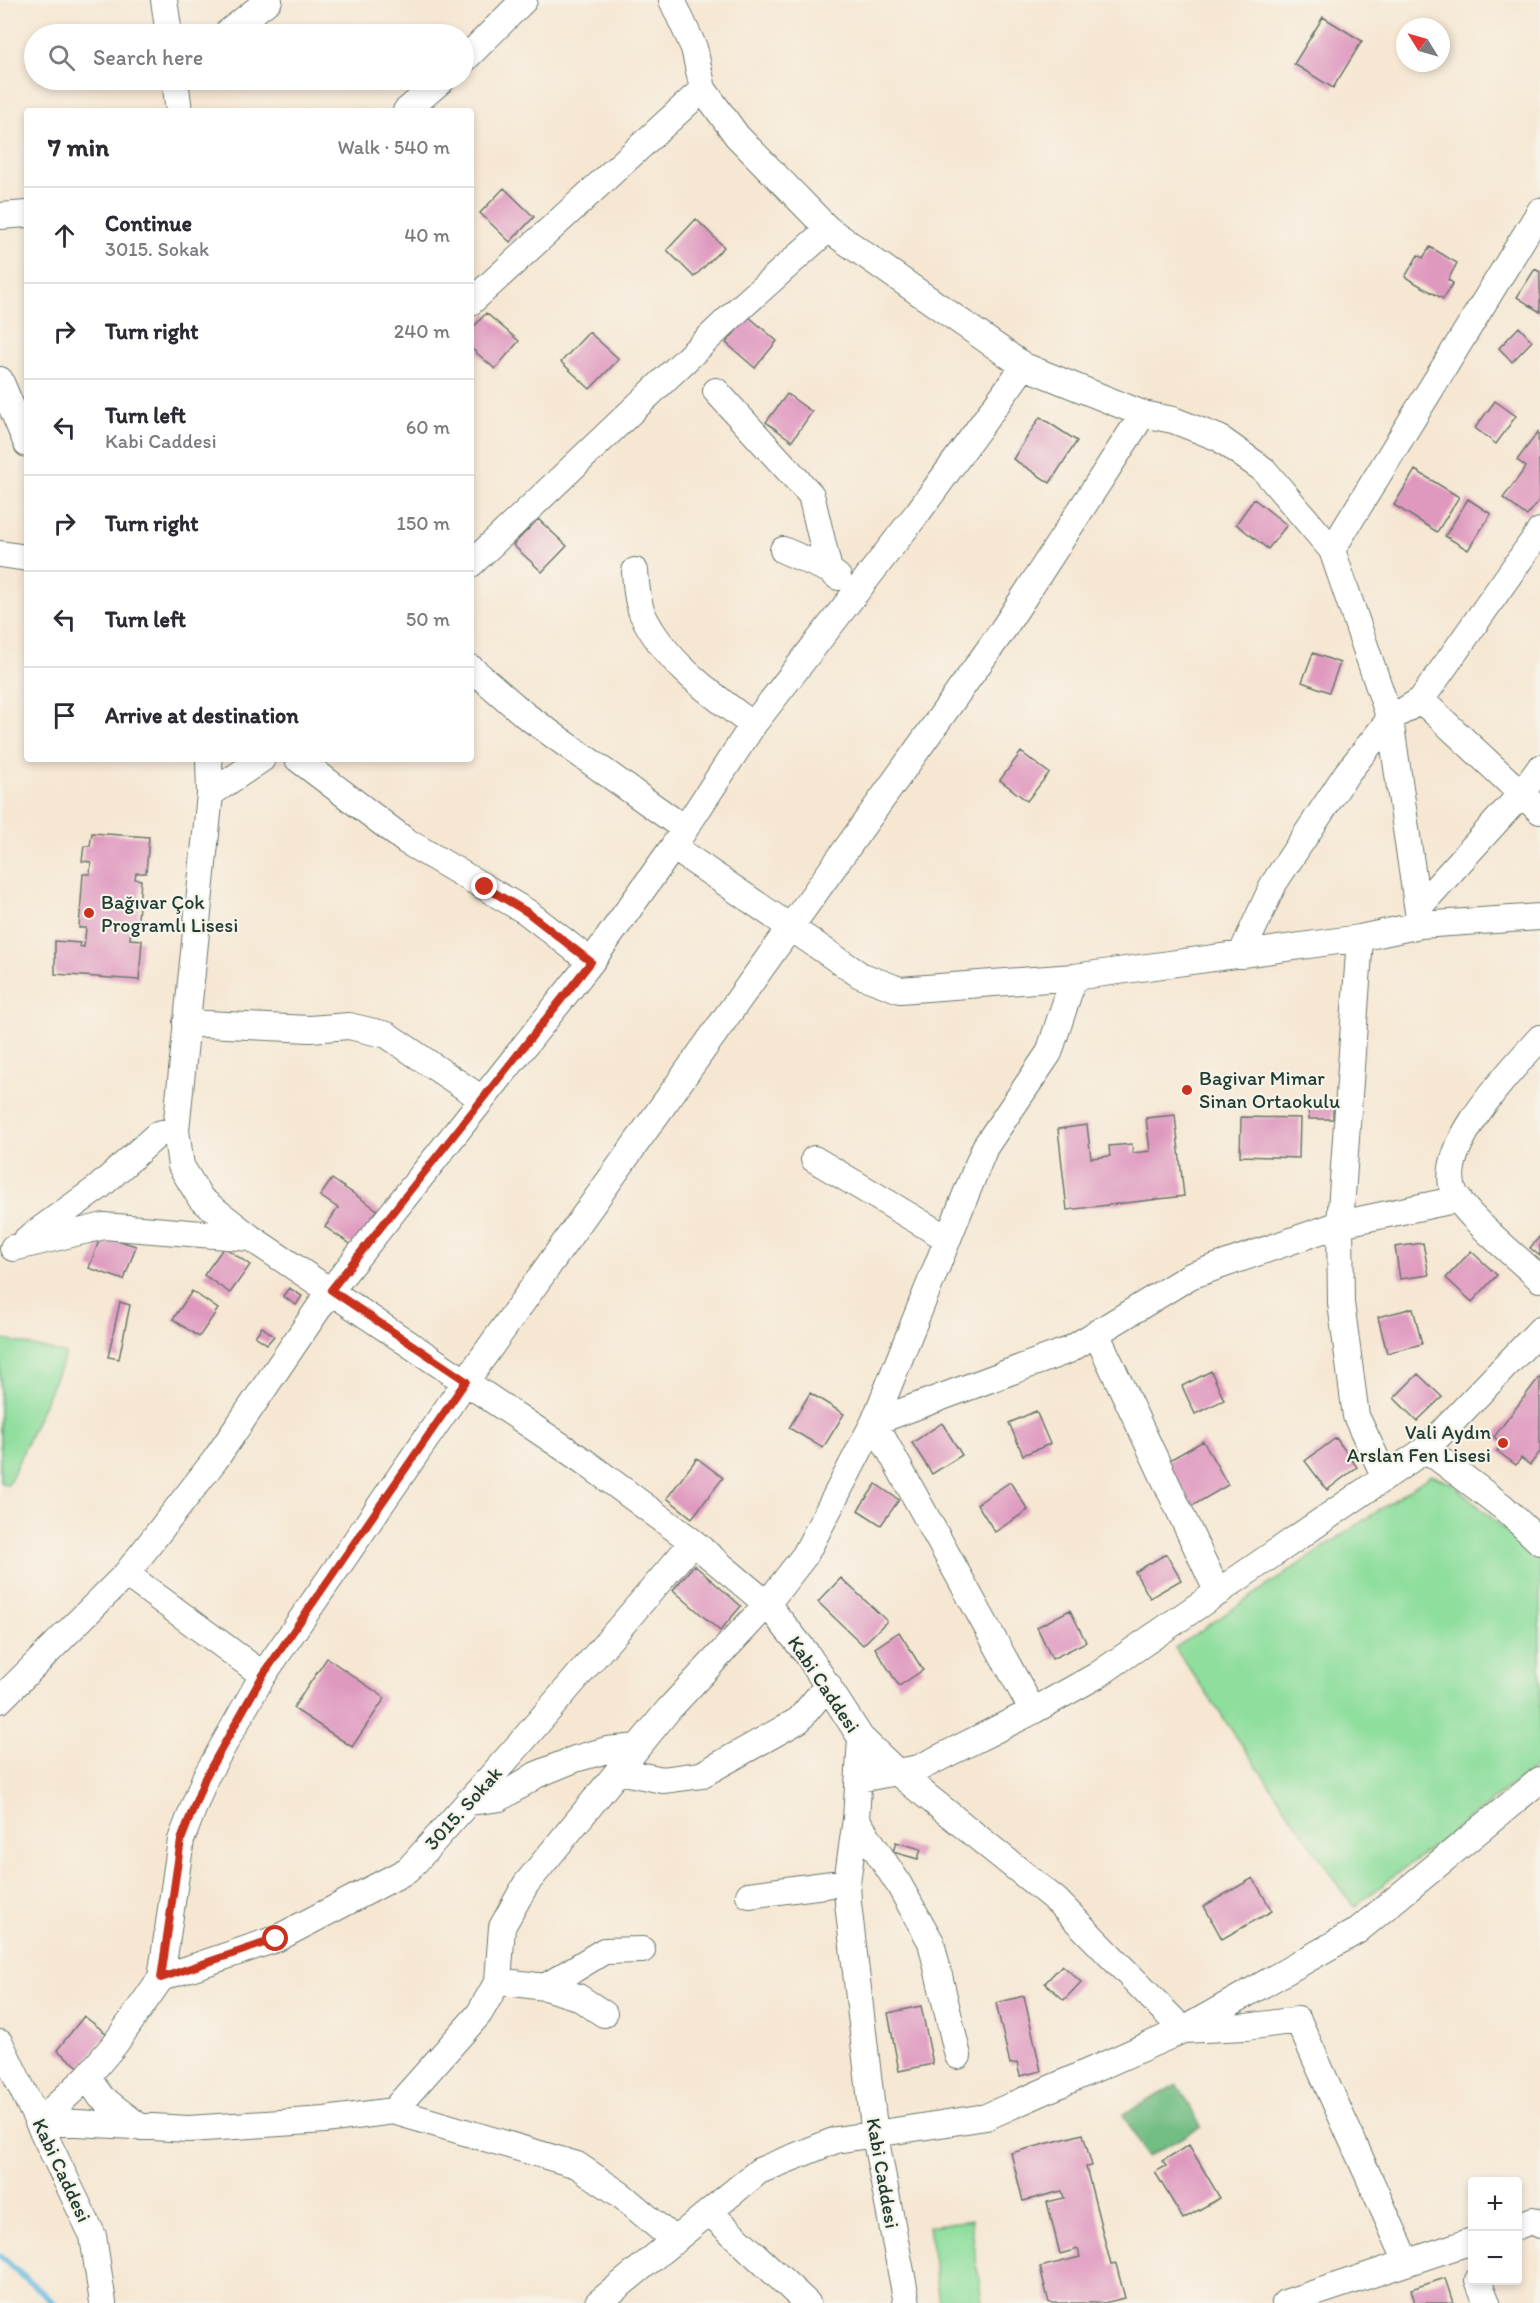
<!DOCTYPE html>
<meta charset="utf-8">
<style>
:root{--surface:#fff;--page:#f7f7f7;--text:#2b2b33;--muted:#7c7c81;--line:#e1e1e2}
body{margin:0;font-family:Itim,sans-serif;background:var(--page);color:var(--text)}
.controls{position:absolute;right:18px;bottom:18px;display:grid;overflow:hidden;border-radius:6px;box-shadow:0 3px 9px #0003}
.controls button{width:54px;height:54px;display:grid;place-items:center;padding:0;border:0;border-bottom:2px solid var(--line);background:var(--surface);color:var(--text);font:30px sans-serif}
.compass{position:absolute;left:1396px;top:18px;width:54px;height:54px;border-radius:50%;background:var(--surface);box-shadow:0 3px 9px #0003;rotate:307deg}
.stop{position:absolute;width:18px;height:18px;margin:-14px;border:4px solid #c8321e;border-radius:50%;background:#fff}
.stop.end{background:#c8321e;border-color:#fff;box-shadow:0 2px 6px #0008}
.list{margin:0;padding:0;list-style:none}
h2{display:flex;justify-content:space-between;align-items:center;height:78px;margin:0;padding:0 24px;font-size:26px}
h2 small{font-size:20px;font-weight:400;color:var(--muted)}
.list li{display:grid;grid-template-columns:39px 1fr auto;gap:18px;align-items:center;box-sizing:border-box;height:96px;padding:0 24px;border-top:2px solid var(--line)}
.list b{display:block;font-size:22px;white-space:nowrap}
.list p{margin:0;font-size:20px;white-space:nowrap;color:var(--muted)}
.list em{font-size:20px;font-style:normal;color:var(--muted)}
.icon{flex:none;width:33px;height:33px;fill:none;stroke:currentColor;stroke-width:2;stroke-linecap:round;stroke-linejoin:round}
.map{position:relative;flex:none;width:1540px;height:2303px;overflow:hidden}
.search{position:absolute;background:var(--surface);box-shadow:0 3px 9px #0003;left:24px;top:24px;width:450px;height:66px;display:flex;align-items:center;gap:15px;box-sizing:border-box;padding:0 21px;border-radius:33px;color:var(--muted);font-size:22px}
.panel{position:absolute;background:var(--surface);box-shadow:0 3px 9px #0003;left:24px;top:108px;width:450px;height:654px;border-radius:6px}
.map>svg:first-child{display:block}
</style>
<div class="map">
<svg width="1540" height="2303" viewBox="0 0 1540 2303">
<rect width="100%" height="100%" fill="#f7f3e8"/>
<filter id="ink" filterUnits="userSpaceOnUse"><feTurbulence type="fractalNoise" baseFrequency=".0167" numOctaves="2"/><feDisplacementMap in="SourceGraphic" scale="12" xChannelSelector="R" yChannelSelector="G"/><feConvolveMatrix kernelMatrix="1 2 1 2 8 2 1 2 1" color-interpolation-filters="sRGB"/></filter>
<filter id="wash" filterUnits="userSpaceOnUse"><feTurbulence type="fractalNoise" baseFrequency=".008" numOctaves="4" result="noise"/><feDisplacementMap in="SourceGraphic" scale="24" xChannelSelector="R" yChannelSelector="G"/><feGaussianBlur stdDeviation="1.35" result="paint"/><feColorMatrix in="noise" values="0 0 0 0 0 0 0 0 0 0 0 0 0 0 0 0 0 1.4 0 .05"/><feComposite in="paint" operator="in"/></filter>
<g filter="url(#wash)">
<rect width="100%" height="100%" fill="#f6e7d3"/>
<path fill="#8ede9d" stroke="#568e68" stroke-width="1.5" d="M 0,1338 L 66,1354 L 8,1485 L 0,1482 Z
M 1431,1475 L 1453,1484 L 1540,1560 L 1540,1764 L 1354,1907 L 1175,1648 Z
M 971,2220 L 982,2303 L 939,2303 L 929,2226 Z"/>
<path fill="#72bd84" stroke="#487d5c" stroke-width="1.5" d="M 1178,2084 L 1201,2127 L 1147,2157 L 1123,2114 Z"/>
<g fill="none" stroke-linecap="round" stroke-linejoin="round">
<path stroke="#65bbe2" stroke-width="6" d="M 0,2256 L 54,2303"/>
</g>
<g id="blocks">
<path fill="#df99bf" d="M 1323,17 L 1362,41 L 1333,88 L 1294,64 Z
M 504,188 L 534,217 L 510,242 L 480,213 Z
M 696,219 L 724,247 L 694,277 L 667,250 Z
M 1430,247 L 1457,263 L 1448,280 L 1453,283 L 1443,299 L 1405,277 L 1418,255 L 1423,258 Z
M 1535,269 L 1540,272 L 1540,312 L 1517,297 Z
M 486,313 L 519,341 L 495,369 L 471,348 L 471,330 Z
M 748,316 L 777,341 L 755,368 L 726,343 Z
M 1519,327 L 1532,341 L 1512,362 L 1499,348 Z
M 589,332 L 619,359 L 590,389 L 561,362 Z
M 787,394 L 812,412 L 792,441 L 766,422 Z
M 1495,401 L 1516,416 L 1496,444 L 1475,428 Z
M 1040,417 L 1077,441 L 1050,483 L 1013,459 Z
M 1538,432 L 1540,499 L 1527,516 L 1503,498 L 1526,467 L 1517,460 Z
M 1415,470 L 1459,497 L 1437,532 L 1394,505 Z
M 1254,499 L 1287,525 L 1268,549 L 1236,524 Z
M 1468,499 L 1491,514 L 1468,550 L 1445,536 Z
M 538,519 L 567,546 L 542,572 L 513,545 Z
M 1313,653 L 1340,663 L 1329,692 L 1302,682 Z
M 1021,752 L 1049,773 L 1027,801 L 1000,780 Z
M 92,833 L 149,837 L 146,873 L 136,873 L 135,879 L 141,880 L 137,932 L 131,931 L 130,939 L 142,940 L 139,980 L 55,974 L 55,941 L 80,943 L 79,946 L 84,947 L 86,928 L 79,928 L 83,874 L 90,874 L 91,862 L 82,861 L 84,846 L 90,846 Z
M 1308,1105 L 1333,1105 L 1333,1119 L 1309,1119 Z
M 1175,1115 L 1184,1196 L 1067,1210 L 1058,1129 L 1087,1125 L 1091,1158 L 1110,1156 L 1109,1146 L 1132,1144 L 1133,1153 L 1150,1151 L 1146,1118 Z
M 1241,1117 L 1300,1118 L 1299,1158 L 1240,1156 Z
M 332,1179 L 382,1213 L 358,1249 L 325,1227 L 338,1208 L 320,1196 Z
M 101,1235 L 136,1246 L 124,1280 L 89,1268 Z
M 1540,1236 L 1540,1256 L 1530,1248 Z
M 1423,1243 L 1429,1275 L 1400,1279 L 1395,1247 Z
M 224,1247 L 250,1265 L 230,1293 L 204,1275 Z
M 1471,1251 L 1497,1275 L 1472,1302 L 1446,1278 Z
M 289,1288 L 302,1296 L 296,1305 L 283,1296 Z
M 192,1291 L 218,1309 L 199,1337 L 173,1319 Z
M 120,1302 L 130,1305 L 119,1359 L 108,1357 Z
M 1413,1308 L 1422,1344 L 1387,1353 L 1378,1317 Z
M 262,1327 L 274,1336 L 267,1344 L 255,1336 Z
M 1211,1371 L 1224,1400 L 1195,1414 L 1182,1386 Z
M 1418,1374 L 1442,1397 L 1417,1421 L 1394,1398 Z
M 1540,1376 L 1540,1452 L 1530,1465 L 1521,1458 L 1516,1465 L 1497,1451 L 1503,1444 L 1494,1437 Z
M 810,1393 L 844,1414 L 823,1448 L 789,1428 Z
M 1036,1411 L 1050,1444 L 1023,1455 L 1009,1423 Z
M 942,1423 L 962,1455 L 932,1474 L 912,1443 Z
M 1336,1438 L 1357,1467 L 1327,1490 L 1305,1461 Z
M 1203,1441 L 1228,1485 L 1192,1506 L 1166,1462 Z
M 697,1458 L 723,1478 L 692,1518 L 667,1498 Z
M 1010,1482 L 1028,1510 L 995,1532 L 977,1504 Z
M 876,1484 L 899,1500 L 881,1525 L 858,1510 Z
M 1166,1554 L 1181,1580 L 1150,1598 L 1135,1572 Z
M 694,1565 L 741,1606 L 720,1631 L 673,1590 Z
M 841,1578 L 887,1621 L 863,1645 L 818,1602 Z
M 1070,1610 L 1086,1642 L 1052,1659 L 1037,1627 Z
M 899,1632 L 923,1670 L 899,1686 L 875,1648 Z
M 327,1658 L 385,1698 L 352,1747 L 293,1708 Z
M 896,1842 L 921,1849 L 918,1859 L 893,1852 Z
M 1253,1878 L 1272,1911 L 1222,1939 L 1204,1906 Z
M 1062,1965 L 1081,1982 L 1064,2000 L 1045,1983 Z
M 1024,1996 L 1041,2071 L 1020,2076 L 1017,2063 L 1010,2064 L 996,2003 Z
M 921,2006 L 933,2064 L 899,2071 L 888,2013 Z
M 84,2016 L 107,2034 L 80,2068 L 57,2050 Z
M 1083,2134 L 1092,2166 L 1086,2167 L 1111,2265 L 1116,2264 L 1125,2298 L 1104,2303 L 1049,2303 L 1040,2267 L 1080,2257 L 1078,2249 L 1060,2254 L 1047,2202 L 1064,2198 L 1062,2191 L 1023,2201 L 1011,2153 Z
M 1189,2145 L 1220,2198 L 1183,2219 L 1155,2172 L 1166,2166 L 1162,2161 Z
M 1445,2278 L 1453,2303 L 1415,2303 L 1411,2289 Z"/>
</g>
</g>
<g filter="url(#ink)">
<use href="#blocks" fill-opacity="0" stroke="#6a786c" stroke-width="1.5"/>
<g fill="none" stroke-linecap="round" stroke-linejoin="round">
<g stroke="#6a786c" stroke-width="28">
<path id="minor" d="M 164,0 L 169,34
M 672,0 L 694,48 L 703,89 L 737,136 L 828,229 L 1024,366 L 1143,414 L 1173,420 L 1219,438 L 1264,470 L 1332,550 L 1390,719 L 1420,925
M 226,34 L 269,0
M 464,60 L 524,0
M 175,80 L 179,111
M 406,111 L 442,80
M 0,216 L 27,214
M 471,302 L 703,89
M 0,380 L 27,444
M 716,391 L 811,495 L 829,570
M 783,550 L 829,570 L 838,577
M 1332,550 L 1540,211
M 0,554 L 27,558
M 471,564 L 738,310 L 828,229
M 635,571 C 636,585 637,600 642,613 C 664,661 711,694 753,725
M 471,668 L 525,715 L 685,829
M 1421,700 L 1540,531
M 209,759 L 210,794 L 176,1130 L 181,1166 L 201,1199 L 251,1238 L 585,1462 L 693,1542 L 767,1604 L 807,1654 L 861,1738 L 856,1819 L 847,1882 L 848,1903 L 875,2136 L 907,2303
M 298,759 L 406,841 L 527,912 L 591,962
M 210,794 L 262,759
M 673,847 L 753,725 L 919,511 L 1024,366
M 1418,908 L 1521,794 L 1540,768
M 1360,938 L 1340,1224 L 1341,1303 L 1356,1416 L 1384,1475
M 1241,955 L 1274,883 L 1347,773 L 1390,719 L 1421,700 L 1540,811
M 186,1023 L 310,1029 L 349,1026 L 387,1035 L 482,1099
M 1540,1038 C 1513,1068 1433,1150 1455,1194 C 1467,1217 1519,1259 1540,1279
M 814,1159 L 948,1239
M 27,1239 L 99,1187 L 158,1134 L 176,1130
M 13,1248 L 104,1226 L 251,1238
M 1096,1333 L 1218,1593
M 1426,1449 L 1503,1507 L 1540,1542
M 126,1574 L 263,1675
M 0,1700 L 126,1574 L 215,1460 L 331,1290 L 591,962 L 673,847 L 860,975 L 900,990 L 1074,977 L 1360,938 L 1420,925 L 1540,917
M 1033,1711 L 874,1422 L 1069,1350 L 1190,1276 L 1340,1224 L 1459,1199
M 861,1738 L 898,1773 L 1057,1901 L 1183,2030 L 1246,2027 L 1298,2020 L 1407,2262
M 618,1771 L 663,1780 L 701,1775 L 799,1720 L 828,1685
M 859,1779 L 919,1768 L 1033,1711 L 1096,1676 L 1426,1449 L 1540,1330
M 468,1802 L 500,1798 L 536,1775 L 575,1759 L 607,1750 L 638,1747
M 856,1819 L 898,1883 L 931,1942 L 958,2056
M 749,1895 L 847,1882
M 161,1978 L 276,1939 L 408,1870 L 518,1746 L 693,1542
M 498,1981 L 545,1987 L 604,1951 L 642,1950
M 545,1987 L 578,1997 L 604,2014
M 0,2043 L 93,2236 L 103,2303
M 87,2077 L 101,2097 L 140,2127
M 393,2111 L 479,2014 L 498,1981 L 502,1927 L 526,1884 L 669,1709 L 767,1604 L 805,1555 L 874,1422 L 985,1147 L 1049,1053 L 1074,977
M 40,2121 L 87,2077 L 115,2044 L 161,1978 L 181,1840 L 205,1778 L 263,1675 L 466,1381 L 1000,634 L 1143,414
M 40,2121 L 189,2129 L 325,2120 L 393,2111 L 577,2165 L 621,2195 L 675,2241
M 709,2212 L 807,2303
M 1518,2226 L 1533,2220 L 1540,2225
M 1478,2280 L 1487,2303
M 598,2303 L 759,2171 L 836,2140 L 986,2117 L 1183,2030 L 1357,1931 L 1540,1780
M 1285,2303 L 1472,2241"/>
</g>
<use href="#minor" stroke="#fff" stroke-width="26"/>
</g>
</g>
<g fill="none" stroke-linecap="round" stroke-linejoin="round" filter="url(#ink)">
<path stroke="#c8321e" stroke-width="8" d="M 276,1939 L 161,1978 L 181,1840 L 205,1778 L 263,1675 L 466,1381 L 331,1290 L 591,962 L 527,912 L 485,887"/>
</g>
<g fill="#c8321e" stroke="#f7f3e8" stroke-width="2">
<circle cx="89" cy="913" r="6"/>
<circle cx="1187" cy="1090" r="6"/>
<circle cx="1503" cy="1443" r="6"/>
</g>
<g text-anchor="middle" dominant-baseline="central" stroke-width="4.5" stroke-linejoin="round" paint-order="stroke">
<g font-size="20" fill="#1f3d34" stroke="#f7f3e8" text-anchor="start">
<text x="101" y="902">Bağıvar Çok<tspan x="101" dy="23">Programlı Lisesi</tspan></text>
<text x="1199" y="1078">Bagivar Mimar<tspan x="1199" dy="23">Sinan Ortaokulu</tspan></text>
<text x="1491" y="1432" text-anchor="end">Vali Aydın<tspan x="1491" dy="23">Arslan Fen Lisesi</tspan></text>
</g>
<g font-size="20" fill="#1f3d34" stroke="#f7f3e8">
<text transform="translate(824 1684) rotate(56)">Kabi Caddesi</text>
<text transform="translate(463 1808) rotate(-48)">3015. Sokak</text>
<text transform="translate(62 2170) rotate(65)">Kabi Caddesi</text>
<text transform="translate(883 2173) rotate(80)">Kabi Caddesi</text>
</g>
</g>
</svg>
<div class="controls">
<button>+</button>
<button>−</button>
</div>
<svg class="compass" viewBox="-18 -18 36 36"><path d="M0-13l5 13h-10z" fill="#e53935"/><path d="M0 13l5-13h-10z" fill="#7c7c81"/></svg>
<div class="stop" style="left:276px;top:1939px"></div>
<div class="stop end" style="left:485px;top:887px"></div>
<div class="search"><svg class="icon" aria-label="search" viewBox="0 0 24 24"><circle cx="10" cy="10" r="6"/><path d="M15 15l6 6"/></svg>Search here</div>
<section class="panel">
<h2>7 min<small>Walk · 540 m</small></h2>
<ul class="list">
<li><svg class="icon" aria-label="ahead" viewBox="0 0 24 24"><path d="M12 20V5M6 11l6-6 6 6"/></svg><div><b>Continue</b><p>3015. Sokak</p></div><em>40 m</em></li>
<li><svg class="icon" aria-label="right" viewBox="0 0 24 24"><path d="M7 20v-9h11M14 6l5 5-5 5"/></svg><div><b>Turn right</b></div><em>240 m</em></li>
<li><svg class="icon" aria-label="left" viewBox="0 0 24 24"><path d="M17 20v-9H6M10 6l-5 5 5 5"/></svg><div><b>Turn left</b><p>Kabi Caddesi</p></div><em>60 m</em></li>
<li><svg class="icon" aria-label="right" viewBox="0 0 24 24"><path d="M7 20v-9h11M14 6l5 5-5 5"/></svg><div><b>Turn right</b></div><em>150 m</em></li>
<li><svg class="icon" aria-label="left" viewBox="0 0 24 24"><path d="M17 20v-9H6M10 6l-5 5 5 5"/></svg><div><b>Turn left</b></div><em>50 m</em></li>
<li><svg class="icon" aria-label="arrive" viewBox="0 0 24 24"><path d="M6 21V4h12l-3 4 3 4H6"/></svg><div><b>Arrive at destination</b></div></li>
</ul>
</section>
</div>
